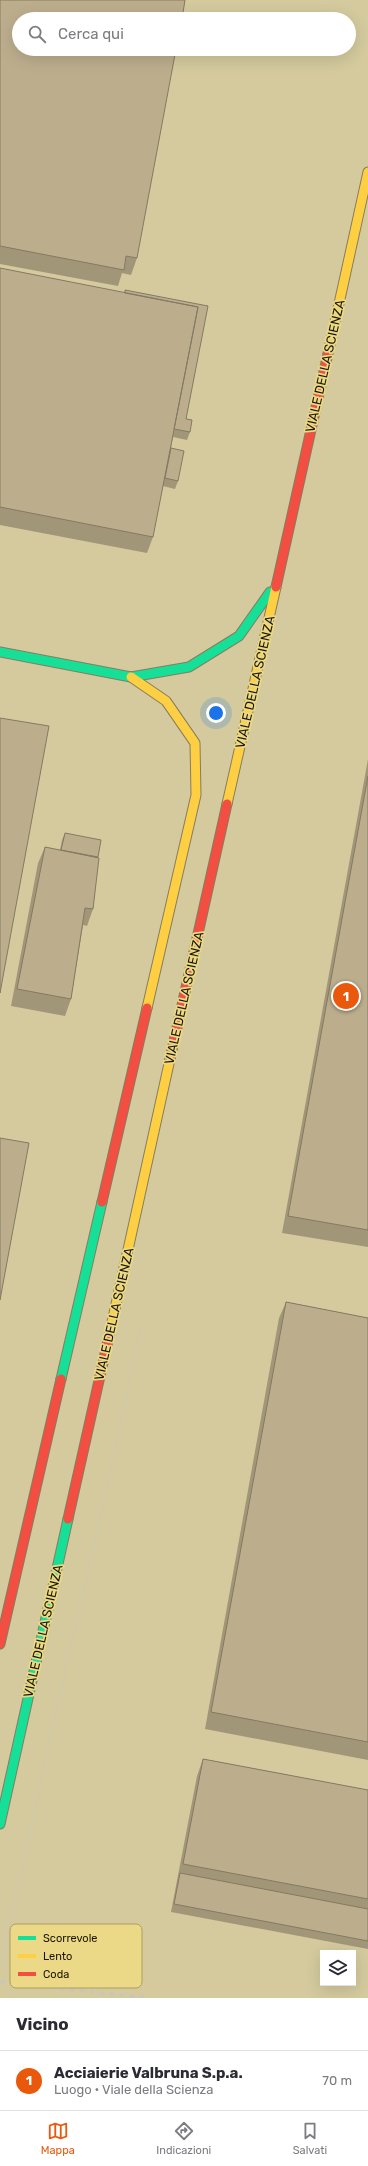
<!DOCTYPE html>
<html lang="it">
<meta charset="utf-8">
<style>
:root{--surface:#fff;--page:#f2f2f3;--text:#2b2b33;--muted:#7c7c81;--line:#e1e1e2;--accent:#ea580c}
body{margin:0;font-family:Rubik,sans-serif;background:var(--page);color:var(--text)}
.controls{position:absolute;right:12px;bottom:12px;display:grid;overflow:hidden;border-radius:0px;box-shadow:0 4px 16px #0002}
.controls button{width:36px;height:36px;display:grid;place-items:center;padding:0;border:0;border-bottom:1px solid var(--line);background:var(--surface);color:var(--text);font:20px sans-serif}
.you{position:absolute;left:216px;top:713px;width:14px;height:14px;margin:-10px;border:3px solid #fff;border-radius:50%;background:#1a73e8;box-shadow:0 0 0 6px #1a73e833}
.badge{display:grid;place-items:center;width:26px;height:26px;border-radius:50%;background:var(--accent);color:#fff;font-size:13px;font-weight:700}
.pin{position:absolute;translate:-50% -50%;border:2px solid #fff;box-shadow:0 1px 4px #0006}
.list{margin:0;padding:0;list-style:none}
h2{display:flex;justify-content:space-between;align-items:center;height:52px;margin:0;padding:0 16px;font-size:17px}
h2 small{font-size:13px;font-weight:400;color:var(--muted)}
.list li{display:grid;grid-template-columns:26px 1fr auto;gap:12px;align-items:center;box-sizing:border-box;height:60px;padding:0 16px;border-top:1px solid var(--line)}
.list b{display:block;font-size:15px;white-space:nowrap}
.list p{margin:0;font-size:13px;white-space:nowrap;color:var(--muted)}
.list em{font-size:13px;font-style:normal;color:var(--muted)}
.icon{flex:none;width:22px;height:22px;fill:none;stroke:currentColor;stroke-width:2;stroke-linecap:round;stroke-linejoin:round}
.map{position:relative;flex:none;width:368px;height:1998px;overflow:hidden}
.search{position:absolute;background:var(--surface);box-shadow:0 4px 16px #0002;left:12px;right:12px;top:12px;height:44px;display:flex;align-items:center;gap:10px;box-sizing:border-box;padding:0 14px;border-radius:22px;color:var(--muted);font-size:15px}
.sheet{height:112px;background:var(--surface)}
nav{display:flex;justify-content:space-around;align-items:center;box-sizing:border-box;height:56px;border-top:1px solid var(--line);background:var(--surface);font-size:11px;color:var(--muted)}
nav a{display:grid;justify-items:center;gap:2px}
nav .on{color:var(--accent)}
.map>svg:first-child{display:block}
</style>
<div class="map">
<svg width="368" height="1998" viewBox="0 0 368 1998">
<rect width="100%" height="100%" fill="#d4ca9e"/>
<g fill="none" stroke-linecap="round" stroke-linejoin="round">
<g stroke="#857e5e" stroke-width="11">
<path id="fast" d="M 0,652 L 131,677 L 189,667 L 239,636 L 270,592
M 61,1379 L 102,1202
M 0,1824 L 68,1519"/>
</g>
<g stroke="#857e5e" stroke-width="11">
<path id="slow" d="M 329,349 L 368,172
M 131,677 L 166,701 L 195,743 L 196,795 L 147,1008
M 227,804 L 276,587
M 109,1336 L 170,1059"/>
</g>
<g stroke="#857e5e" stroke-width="11">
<path id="jam" d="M 276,587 L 329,349
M 170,1059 L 227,804
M 102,1202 L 147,1008
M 68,1519 L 109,1336
M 0,1644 L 61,1379"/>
</g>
<path stroke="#cac7ba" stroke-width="2.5" stroke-dasharray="1 3" stroke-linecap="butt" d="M 0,1970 L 43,1770 L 124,1410 L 141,1324"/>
<use href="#fast" stroke="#16e098" stroke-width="9"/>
<use href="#slow" stroke="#ffcf43" stroke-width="9"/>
<use href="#jam" stroke="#f24e42" stroke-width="9"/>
<path stroke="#c9c6b9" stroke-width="3" stroke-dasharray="5 5" stroke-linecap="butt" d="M 0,1982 L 149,1998"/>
</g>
<path fill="#a29679" d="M 0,0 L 137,258 L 131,275 L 122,273 L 118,286 L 0,264 Z
M 0,268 L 124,293 L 125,290 L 186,419 L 190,432 L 187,440 L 173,437 L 171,448 L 178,481 L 175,489 L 163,486 L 153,537 L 147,553 L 0,525 Z
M 368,759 L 368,1247 L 282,1233 Z
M 65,833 L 98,857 L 93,909 L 87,926 L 83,925 L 71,999 L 65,1016 L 11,1006 L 38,863 L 45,847 L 60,850 L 62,840 Z
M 286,1302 L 368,1318 L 368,1760 L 205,1729 L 279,1318 Z
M 203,1759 L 368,1790 L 368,1949 L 171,1912 L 197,1776 Z"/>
<path fill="#bcae8d" stroke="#847a63" d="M 0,0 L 185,0 L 182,19 L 19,19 L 19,49 L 176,49 L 137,258 L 126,256 L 124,270 L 0,246 Z
M 0,268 L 198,307 L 153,537 L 0,507 Z
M 125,290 L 208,306 L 186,419 L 192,420 L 190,432 L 174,429 L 198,307 L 125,293 Z
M 171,448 L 184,451 L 178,481 L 165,478 Z
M 0,718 L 49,726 L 0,993 Z
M 368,776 L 368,1230 L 288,1216 Z
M 65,833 L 101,840 L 98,857 L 61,850 Z
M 45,847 L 99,858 L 93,909 L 85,908 L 71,999 L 17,989 Z
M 0,1138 L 29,1143 L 0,1300 Z
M 286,1302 L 368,1318 L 368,1742 L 211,1712 Z
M 203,1759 L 368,1790 L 368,1899 L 183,1864 Z
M 180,1873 L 368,1909 L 368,1941 L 174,1904 Z"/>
<g text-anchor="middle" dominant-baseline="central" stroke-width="3.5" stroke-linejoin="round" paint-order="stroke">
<g font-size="13" fill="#1d1700" stroke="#ebd987">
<text transform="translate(325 366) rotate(-77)">VIALE DELLA SCIENZA</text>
<text transform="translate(255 682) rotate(-77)">VIALE DELLA SCIENZA</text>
<text transform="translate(184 998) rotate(-77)">VIALE DELLA SCIENZA</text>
<text transform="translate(114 1314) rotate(-77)">VIALE DELLA SCIENZA</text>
<text transform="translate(43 1631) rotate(-77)">VIALE DELLA SCIENZA</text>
</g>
</g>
<rect x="10" y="1924" width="132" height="64" rx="6" fill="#ebd987" stroke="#ad9f5e" stroke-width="1"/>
<rect x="18" y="1936" width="18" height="4" fill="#16e098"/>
<rect x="18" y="1954" width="18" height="4" fill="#ffcf43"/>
<rect x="18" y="1972" width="18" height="4" fill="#f24e42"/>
<g font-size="11" fill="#1d1700">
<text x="43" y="1942">Scorrevole</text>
<text x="43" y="1960">Lento</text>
<text x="43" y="1978">Coda</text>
</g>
</svg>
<div class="controls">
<button><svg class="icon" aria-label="layers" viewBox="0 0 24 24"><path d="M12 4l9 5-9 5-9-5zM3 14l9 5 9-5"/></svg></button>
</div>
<div class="you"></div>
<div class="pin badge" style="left:346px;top:996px">1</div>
<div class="search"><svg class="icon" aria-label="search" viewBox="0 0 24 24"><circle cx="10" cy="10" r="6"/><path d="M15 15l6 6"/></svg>Cerca qui</div>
</div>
<section class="sheet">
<h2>Vicino<small></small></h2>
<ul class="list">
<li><span class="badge">1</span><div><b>Acciaierie Valbruna S.p.a.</b><p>Luogo · Viale della Scienza</p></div><em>70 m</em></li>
</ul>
</section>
<nav>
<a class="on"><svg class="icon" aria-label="map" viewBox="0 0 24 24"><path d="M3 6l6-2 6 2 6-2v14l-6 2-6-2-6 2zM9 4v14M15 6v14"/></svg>Mappa</a>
<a><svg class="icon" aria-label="directions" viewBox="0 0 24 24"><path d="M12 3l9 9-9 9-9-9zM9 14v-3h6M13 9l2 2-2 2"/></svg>Indicazioni</a>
<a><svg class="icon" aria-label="saved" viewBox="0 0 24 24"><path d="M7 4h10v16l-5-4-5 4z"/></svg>Salvati</a>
</nav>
